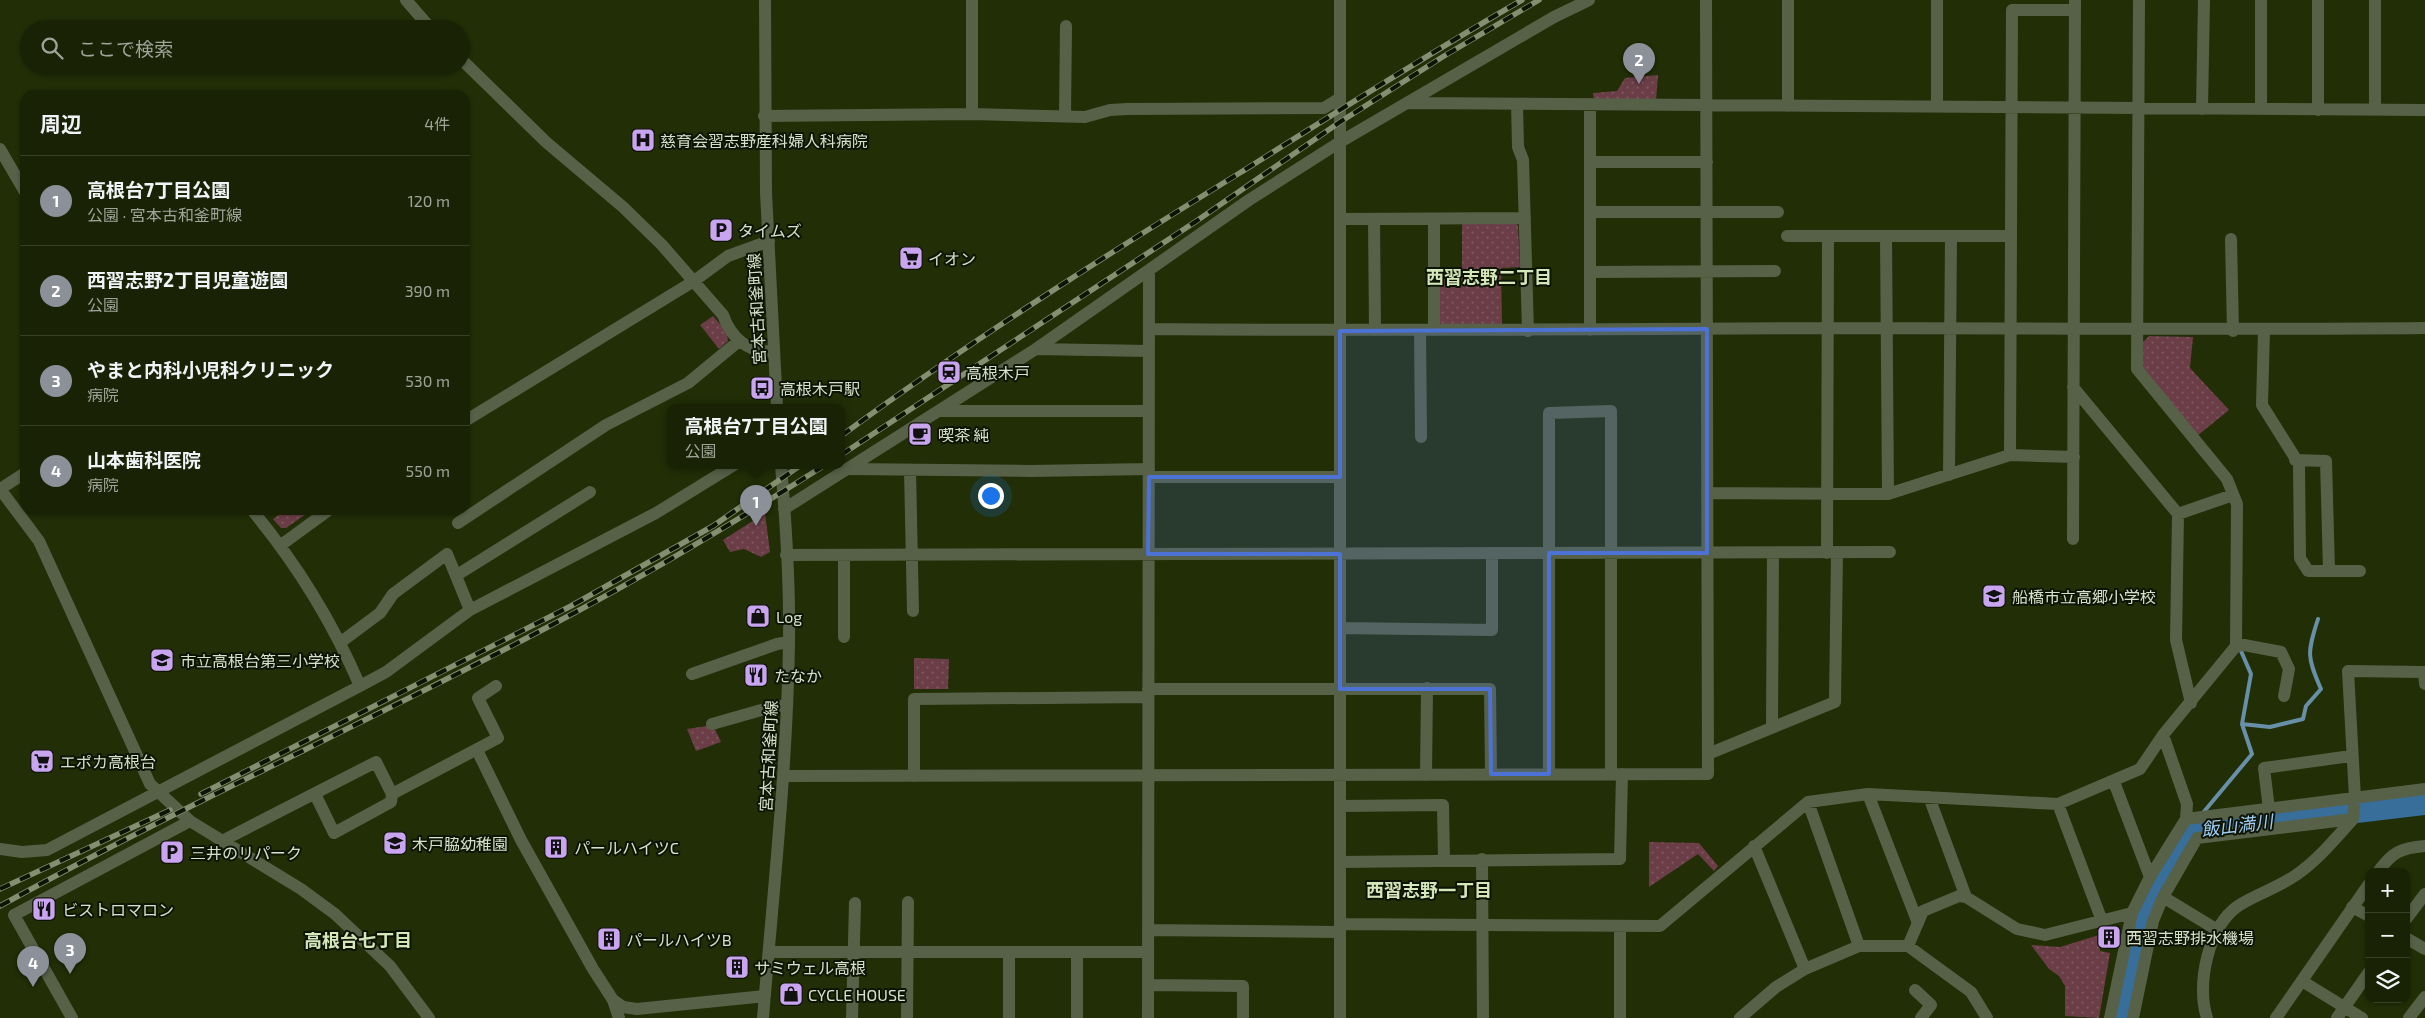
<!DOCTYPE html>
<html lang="ja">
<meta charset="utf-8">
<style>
:root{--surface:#192204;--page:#262f13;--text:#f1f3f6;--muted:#9fa49a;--line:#373f26;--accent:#8c9099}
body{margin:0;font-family:"Exo 2","Noto Sans JP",sans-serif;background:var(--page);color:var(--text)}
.controls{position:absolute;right:15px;bottom:15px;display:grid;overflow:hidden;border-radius:10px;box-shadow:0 1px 4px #0004}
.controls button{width:45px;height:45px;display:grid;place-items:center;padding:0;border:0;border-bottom:1px solid var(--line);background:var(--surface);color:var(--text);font:25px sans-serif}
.you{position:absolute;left:990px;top:495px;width:18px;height:18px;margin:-12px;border:4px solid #fff;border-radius:50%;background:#1a73e8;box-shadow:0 0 0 8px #1a73e833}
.badge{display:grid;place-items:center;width:32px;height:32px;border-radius:50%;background:var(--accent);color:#fff;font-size:16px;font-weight:700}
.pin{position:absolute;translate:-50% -41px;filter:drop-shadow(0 1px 2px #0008)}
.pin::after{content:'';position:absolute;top:26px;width:18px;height:15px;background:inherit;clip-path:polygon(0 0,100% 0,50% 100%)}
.popup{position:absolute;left:667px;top:404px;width:178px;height:65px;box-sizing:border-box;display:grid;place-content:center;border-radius:10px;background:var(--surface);filter:drop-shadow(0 1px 4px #0005);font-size:16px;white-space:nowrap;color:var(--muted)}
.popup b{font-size:19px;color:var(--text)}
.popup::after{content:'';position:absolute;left:50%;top:100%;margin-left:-10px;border:10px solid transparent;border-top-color:var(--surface)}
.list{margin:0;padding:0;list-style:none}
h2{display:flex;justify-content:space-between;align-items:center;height:65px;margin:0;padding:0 20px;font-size:21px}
h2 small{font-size:16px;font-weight:400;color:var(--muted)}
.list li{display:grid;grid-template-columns:32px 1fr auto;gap:15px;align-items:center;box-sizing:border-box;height:90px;padding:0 20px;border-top:1px solid var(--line)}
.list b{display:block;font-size:19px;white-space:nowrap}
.list p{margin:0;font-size:16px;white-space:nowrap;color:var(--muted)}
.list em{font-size:16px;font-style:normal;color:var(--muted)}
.icon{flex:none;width:28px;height:28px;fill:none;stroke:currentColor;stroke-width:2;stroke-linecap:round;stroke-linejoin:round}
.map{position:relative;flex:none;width:2425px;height:1018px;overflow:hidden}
.search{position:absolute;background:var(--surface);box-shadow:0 1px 4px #0004;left:20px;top:20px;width:450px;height:55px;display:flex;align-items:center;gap:12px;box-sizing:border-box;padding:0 18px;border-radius:28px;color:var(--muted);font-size:19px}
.panel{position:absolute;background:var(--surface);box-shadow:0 1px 4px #0004;left:20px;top:90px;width:450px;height:425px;border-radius:15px}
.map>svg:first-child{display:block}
</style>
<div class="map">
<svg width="2425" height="1018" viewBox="0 0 2425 1018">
<defs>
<pattern id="park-dots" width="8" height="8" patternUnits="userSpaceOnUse" patternTransform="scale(1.25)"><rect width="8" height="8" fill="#6a3d47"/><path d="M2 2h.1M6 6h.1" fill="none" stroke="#7f5960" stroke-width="1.8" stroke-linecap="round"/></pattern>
</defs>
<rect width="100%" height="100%" fill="#212e06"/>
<path fill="url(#park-dots)" d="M 1658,75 L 1656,101 L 1594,101 L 1593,93 L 1617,91 L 1625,78 Z
M 1514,221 L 1518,226 L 1520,267 L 1501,268 L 1502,324 L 1443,326 L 1438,321 L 1438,274 L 1462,274 L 1462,222 Z
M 713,316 L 726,331 L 728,341 L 719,349 L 700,325 Z
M 2149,336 L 2193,337 L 2190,368 L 2229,410 L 2197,436 L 2142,368 L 2142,343 Z
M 285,510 L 312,510 L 286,528 L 281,528 L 273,519 Z
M 765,513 L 770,552 L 761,557 L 744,549 L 730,552 L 723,540 Z
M 914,658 L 949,659 L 948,689 L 914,689 Z
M 713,725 L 721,742 L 696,751 L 687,729 Z
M 1649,842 L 1699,843 L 1718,866 L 1714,871 L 1698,854 L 1649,887 Z
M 2099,935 L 2100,951 L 2110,953 L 2099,1018 L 2065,1016 L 2065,986 L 2059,976 L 2049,969 L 2031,945 L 2060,947 Z"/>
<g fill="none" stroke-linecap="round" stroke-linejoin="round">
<path stroke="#6790a8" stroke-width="4" d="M 2242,724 L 2270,727 L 2303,719 L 2306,706 L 2321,689 C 2307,657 2307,653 2318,619
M 2202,814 L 2252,754 L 2242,724 L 2251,674 L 2241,651
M 2188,831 L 2196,821"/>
<path stroke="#386e9a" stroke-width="24" d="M 2123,1018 L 2144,913 L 2188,831 L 2425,803"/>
<path stroke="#576148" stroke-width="12" d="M 406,0 L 431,29
M 765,0 L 766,193 L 777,407
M 972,0 L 972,114
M 1340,0 L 1340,1018
M 1788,0 L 1788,106
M 1937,0 L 1937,107
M 461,59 L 546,142 L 623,207 L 662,245 L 723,315 C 731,338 749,354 774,351
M 1407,103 L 2425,110
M 1517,104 L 1518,147 L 1523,160 L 1528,331
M 1590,104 L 1590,330
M 2202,109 L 2204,0
M 2261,109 L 2261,0
M 2318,110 L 2318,0
M 2375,110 L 2375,0
M 764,116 L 972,114 L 1085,117 L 1110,110 L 1127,109 L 1324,108 L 1340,98
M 1065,116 L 1066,26
M 0,149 L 25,192
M 1590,162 L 1707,162
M 1590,212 L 1778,212
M 1340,219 L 1525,218
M 1374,220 L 1375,330
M 1787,236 L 2010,236
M 1886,236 L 1888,494
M 2231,239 L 2233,331
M 1590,272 L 1775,271
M 1149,329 C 1376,331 1602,329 1829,328 C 2027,328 2226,330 2425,328
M 1420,330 L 1421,437
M 1434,330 L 1434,219
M 2264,331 L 2262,405 L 2299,464 L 2300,558 L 2308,571 L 2360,571
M 1036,349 L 1149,351
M 2073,387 L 2178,514 L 2176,640 L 2191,703
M 939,411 L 1149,411
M 465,421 L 694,281 L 728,256 L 769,241
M 2010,455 L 2012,10 L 2075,10
M 2295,460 L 2326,461 L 2329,570
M 849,469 L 1030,471 L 1149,469
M 910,470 L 913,611
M 1949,475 L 1951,236
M 1149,477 L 1340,477
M 0,489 L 39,541 L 150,784 L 190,821 L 301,889 L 335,914 L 390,966 L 429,1018
M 0,489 L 25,473
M 1707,493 L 1888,494 L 2010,455 L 2074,457
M 784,509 L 1036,349 L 1249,200 L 1340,142 L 1554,17 L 1589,0
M 252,510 C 296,563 333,623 360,686
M 2178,514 L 2233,495
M 458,523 L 606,425 L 688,383 L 739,341
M 2073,539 L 2075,0
M 281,545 L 329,510
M 1827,553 L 1828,236
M 786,555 L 1890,552
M 457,575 L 590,492
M 1340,628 L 1492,630 L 1492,553
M 844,637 L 844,555
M 341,642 L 380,613 L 393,594 L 447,554 L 470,610
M 2236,646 L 2244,645 L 2281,652 L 2289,669 L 2284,696
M 692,674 L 777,644 L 789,642
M 1148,689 L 1490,689 L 1491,774
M 712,724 L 775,706 L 787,706
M 1772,728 L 1773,553
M 2163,735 L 2187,804 L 2186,819
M 477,750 L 521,840 L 593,969 L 613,1000 L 623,1007 L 637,1009 L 765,996
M 1708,754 L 1835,702 L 1837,552
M 1549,774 L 1549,413 L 1611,411 L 1611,774
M 1426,775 L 1427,688
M 783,776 L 1708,774 L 1706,0
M 914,776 L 914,699 L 1148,697
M 2114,782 L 2150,877
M 315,794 L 334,833 L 391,802 L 392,794
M 1868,794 L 1918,923
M 1929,797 L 1966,897
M 1808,802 L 1859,946
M 2058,804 L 2102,921
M 1340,806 L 1443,805 L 1444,861
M 2269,809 L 2264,768 L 2351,756
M 222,841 L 376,762 L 392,794 L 498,738 L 478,698 L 496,686
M 1754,846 L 1805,969
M 0,849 L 22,852 L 47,850 L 360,686 L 386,672 L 470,610 L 656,513 L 734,465
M 1482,859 L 1483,1018
M 1340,862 L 1620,859 L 1622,774
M 2378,872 C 2392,852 2401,848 2425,846
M 2163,897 L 2219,931
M 2352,907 L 2369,916
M 2406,919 L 2425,894
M 1340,924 L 1660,926 L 1808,802 L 1868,794 L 2058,804 L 2140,769 L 2163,735 L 2236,646 L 2237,504 L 2227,479 L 2137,369 L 2139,0
M 1148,930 L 1340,932
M 2406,938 L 2425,949
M 1908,946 L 1923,911 L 1959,896 L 1966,897 L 2017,929 L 2045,935 L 2132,913
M 769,952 L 1148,952
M 2302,981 L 2362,1018
M 1148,985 L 1243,986 L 1243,1018
M 1915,990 L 1931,1005 L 1921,1018
M 613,1000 L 619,1018
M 72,1018 L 14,915 L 190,821
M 763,1018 C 773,893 787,769 789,643 C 790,584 786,524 781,465
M 852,1018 L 855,903
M 907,1018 L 908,902
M 1009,1018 L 1009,952
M 1077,1018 L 1077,952
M 1148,1018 L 1149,271
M 1620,1018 L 1620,926
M 1740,1018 L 1776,987 L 1805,969 L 1859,946 L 1908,946 L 1971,992 L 1987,1018
M 2110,1018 L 2132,913 L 2150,877 L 2186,819 L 2425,789
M 2133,1018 L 2153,921 L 2163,897 L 2197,838 L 2353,819
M 2207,1018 C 2196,985 2208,927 2238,906 C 2256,894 2278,888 2296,875 C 2317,861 2336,838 2353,819 L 2355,798 L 2348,671 L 2424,672 L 2425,684
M 2276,1018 L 2369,884
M 2337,1018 L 2369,972
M 2409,1018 L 2425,997"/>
<g stroke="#838f70" stroke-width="5.5">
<path id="rail" d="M 841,436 C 969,342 1103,257 1238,174 C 1332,115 1426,55 1522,0
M 841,455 L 1195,222 L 1340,122 L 1444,56 L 1539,0
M 201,794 L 571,606 L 713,526 L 801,465
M 0,889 L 170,810
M 0,906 C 188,802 385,715 574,613 C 660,567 743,517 825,465"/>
</g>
<use href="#rail" stroke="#0e1405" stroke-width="4" stroke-dasharray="11" stroke-linecap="butt"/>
</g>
<path fill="#4b72d4" fill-opacity="0.2" stroke="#4b72d4" stroke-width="4" stroke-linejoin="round" d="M 1707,329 L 1707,553 L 1549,553 L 1549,774 L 1491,774 L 1490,689 L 1340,689 L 1340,554 L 1148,554 L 1149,477 L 1340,477 L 1340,331 Z"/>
<defs>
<g id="hospital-square" transform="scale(1.25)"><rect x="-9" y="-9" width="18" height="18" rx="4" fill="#c8a5ee" stroke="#0e1405"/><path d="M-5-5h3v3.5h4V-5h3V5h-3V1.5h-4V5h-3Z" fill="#111"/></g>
<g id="parking-square" transform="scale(1.25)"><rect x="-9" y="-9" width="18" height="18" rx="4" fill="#c8a5ee" stroke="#0e1405"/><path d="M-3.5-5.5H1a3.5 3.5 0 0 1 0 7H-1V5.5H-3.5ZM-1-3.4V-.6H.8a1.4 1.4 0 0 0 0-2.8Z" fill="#111"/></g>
<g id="supermarket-square" transform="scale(1.25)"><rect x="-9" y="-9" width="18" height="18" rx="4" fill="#c8a5ee" stroke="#0e1405"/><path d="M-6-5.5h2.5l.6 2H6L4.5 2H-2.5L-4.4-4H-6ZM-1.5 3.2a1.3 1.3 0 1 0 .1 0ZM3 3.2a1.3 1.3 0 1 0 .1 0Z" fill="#111"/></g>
<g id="station-square" transform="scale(1.25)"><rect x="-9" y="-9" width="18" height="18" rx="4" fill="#c8a5ee" stroke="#0e1405"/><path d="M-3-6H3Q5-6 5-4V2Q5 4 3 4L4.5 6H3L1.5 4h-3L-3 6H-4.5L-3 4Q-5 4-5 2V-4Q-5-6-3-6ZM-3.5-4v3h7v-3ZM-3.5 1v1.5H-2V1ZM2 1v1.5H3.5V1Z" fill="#111"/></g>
<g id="bus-square" transform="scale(1.25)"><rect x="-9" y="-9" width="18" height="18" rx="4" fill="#c8a5ee" stroke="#0e1405"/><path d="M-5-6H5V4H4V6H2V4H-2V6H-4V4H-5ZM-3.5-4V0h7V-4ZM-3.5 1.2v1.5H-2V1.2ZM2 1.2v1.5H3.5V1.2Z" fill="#111"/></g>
<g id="cafe-square" transform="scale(1.25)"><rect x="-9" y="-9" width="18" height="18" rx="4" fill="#c8a5ee" stroke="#0e1405"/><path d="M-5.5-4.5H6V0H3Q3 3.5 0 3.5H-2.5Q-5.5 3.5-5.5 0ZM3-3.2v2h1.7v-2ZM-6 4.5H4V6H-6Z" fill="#111"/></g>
<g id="school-square" transform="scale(1.25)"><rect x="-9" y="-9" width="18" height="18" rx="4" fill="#c8a5ee" stroke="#0e1405"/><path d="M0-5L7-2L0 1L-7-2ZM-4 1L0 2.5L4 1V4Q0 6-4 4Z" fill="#111"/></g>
<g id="shop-square" transform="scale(1.25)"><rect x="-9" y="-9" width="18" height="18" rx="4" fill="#c8a5ee" stroke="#0e1405"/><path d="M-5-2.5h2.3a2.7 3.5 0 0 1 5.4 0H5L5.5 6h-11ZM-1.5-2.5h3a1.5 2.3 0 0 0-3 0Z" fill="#111"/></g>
<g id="restaurant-square" transform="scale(1.25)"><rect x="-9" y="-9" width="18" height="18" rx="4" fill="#c8a5ee" stroke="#0e1405"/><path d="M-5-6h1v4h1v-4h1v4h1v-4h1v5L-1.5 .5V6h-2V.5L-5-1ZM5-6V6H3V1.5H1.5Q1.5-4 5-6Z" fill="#111"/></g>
<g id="building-square" transform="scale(1.25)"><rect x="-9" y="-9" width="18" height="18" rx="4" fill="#c8a5ee" stroke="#0e1405"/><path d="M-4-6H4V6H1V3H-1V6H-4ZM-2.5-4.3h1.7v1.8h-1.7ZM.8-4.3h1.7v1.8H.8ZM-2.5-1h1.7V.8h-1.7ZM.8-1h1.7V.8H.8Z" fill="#111"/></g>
</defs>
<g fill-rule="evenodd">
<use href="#hospital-square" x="643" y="140"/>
<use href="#parking-square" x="721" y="230"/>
<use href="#supermarket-square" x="911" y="258"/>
<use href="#station-square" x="949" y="372"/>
<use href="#bus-square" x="762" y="388"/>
<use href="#cafe-square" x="920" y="434"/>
<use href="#school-square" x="1994" y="596"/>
<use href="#shop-square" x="758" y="616"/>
<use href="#school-square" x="162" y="660"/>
<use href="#restaurant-square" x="756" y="675"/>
<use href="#supermarket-square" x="42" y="761"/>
<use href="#school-square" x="395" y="843"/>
<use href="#building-square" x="556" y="847"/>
<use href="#parking-square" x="172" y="852"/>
<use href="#restaurant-square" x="44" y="909"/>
<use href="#building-square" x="2109" y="937"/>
<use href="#building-square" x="609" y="939"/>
<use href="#building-square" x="737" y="967"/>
<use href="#shop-square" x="791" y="994"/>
</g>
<g text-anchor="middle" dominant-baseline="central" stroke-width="4" stroke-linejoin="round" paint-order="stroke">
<g font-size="16" fill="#d6e0c9" stroke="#0e1405" text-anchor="start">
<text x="660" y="140">慈育会習志野産科婦人科病院</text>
<text x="738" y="230">タイムズ</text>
<text x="928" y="258">イオン</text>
<text x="966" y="372">高根木戸</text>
<text x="780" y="388">高根木戸駅</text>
<text x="938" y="434">喫茶 純</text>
<text x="2012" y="596">船橋市立高郷小学校</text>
<text x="776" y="616">Log</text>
<text x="180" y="660">市立高根台第三小学校</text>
<text x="774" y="675">たなか</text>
<text x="60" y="761">エポカ高根台</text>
<text x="412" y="843">木戸脇幼稚園</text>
<text x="574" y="847">パールハイツC</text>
<text x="190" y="852">三井のリパーク</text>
<text x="62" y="909">ビストロマロン</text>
<text x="2126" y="937">西習志野排水機場</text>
<text x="626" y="939">パールハイツB</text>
<text x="754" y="967">サミウェル高根</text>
<text x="808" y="994">CYCLE HOUSE</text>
</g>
<g font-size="16" fill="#d6e0c9" stroke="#0e1405">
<text transform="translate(756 309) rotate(-93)">宮本古和釜町線</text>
<text transform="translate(768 756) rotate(-87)">宮本古和釜町線</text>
</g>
<g font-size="18" font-weight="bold" fill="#d4e7b9" stroke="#0e1405">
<text x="1489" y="277">西習志野二丁目</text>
<text x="1429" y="890">西習志野一丁目</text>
<text x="358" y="940">高根台七丁目</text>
</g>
<g font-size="18" font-style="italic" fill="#9fcbf2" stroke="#0e1405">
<text transform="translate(2237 825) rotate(-7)">飯山満川</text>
</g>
</g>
</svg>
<div class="controls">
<button>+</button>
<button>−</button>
<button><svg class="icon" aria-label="layers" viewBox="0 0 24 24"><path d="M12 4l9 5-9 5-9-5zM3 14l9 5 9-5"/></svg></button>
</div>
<div class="you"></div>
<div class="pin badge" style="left:756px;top:526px">1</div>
<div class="popup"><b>高根台7丁目公園</b>公園</div>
<div class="pin badge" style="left:1639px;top:84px">2</div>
<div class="pin badge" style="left:70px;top:974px">3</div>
<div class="pin badge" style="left:33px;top:987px">4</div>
<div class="search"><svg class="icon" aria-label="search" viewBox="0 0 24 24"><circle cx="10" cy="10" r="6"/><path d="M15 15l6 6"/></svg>ここで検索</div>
<section class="panel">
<h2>周辺<small>4件</small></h2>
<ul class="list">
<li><span class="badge">1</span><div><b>高根台7丁目公園</b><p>公園 · 宮本古和釜町線</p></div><em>120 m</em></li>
<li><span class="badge">2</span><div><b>西習志野2丁目児童遊園</b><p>公園</p></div><em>390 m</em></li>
<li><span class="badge">3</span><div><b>やまと内科小児科クリニック</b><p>病院</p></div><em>530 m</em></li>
<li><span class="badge">4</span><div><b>山本歯科医院</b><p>病院</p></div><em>550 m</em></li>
</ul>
</section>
</div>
